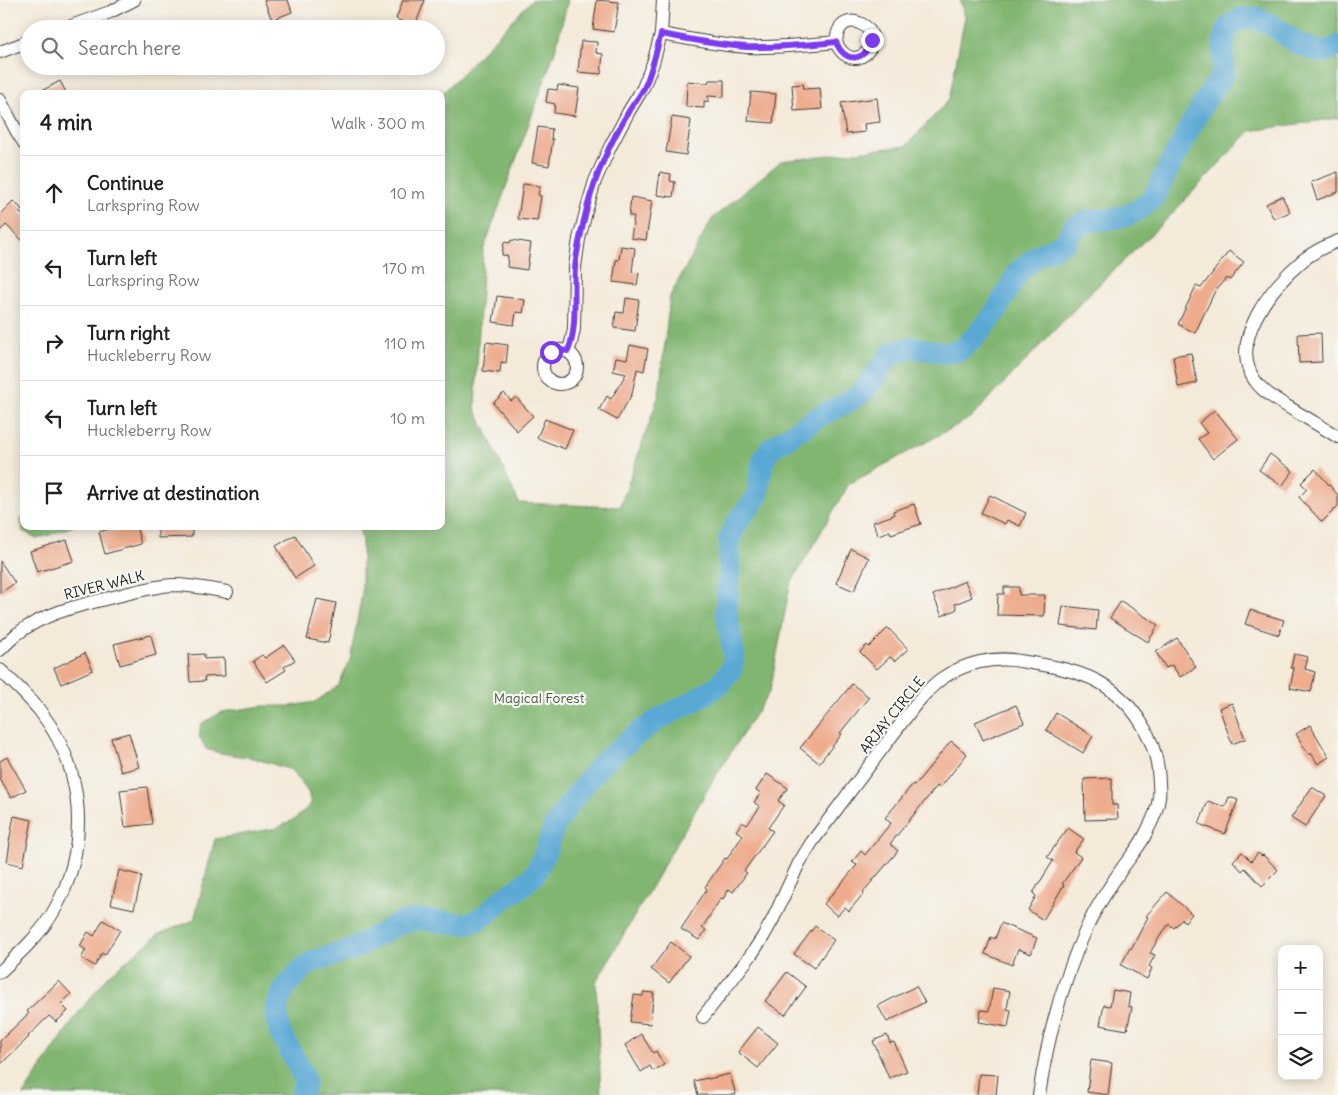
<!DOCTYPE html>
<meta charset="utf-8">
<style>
:root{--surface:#fff;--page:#f2f2f2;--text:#202124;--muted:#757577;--line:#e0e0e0}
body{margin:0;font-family:Delius,sans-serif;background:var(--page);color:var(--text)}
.controls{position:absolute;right:15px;bottom:15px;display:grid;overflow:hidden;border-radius:10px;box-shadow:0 2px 12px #0003}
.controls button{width:45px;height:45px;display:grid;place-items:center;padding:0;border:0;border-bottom:1px solid var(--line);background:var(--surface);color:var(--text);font:25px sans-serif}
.stop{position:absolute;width:15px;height:15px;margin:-11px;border:4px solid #7c3aed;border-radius:50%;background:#fff}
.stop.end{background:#7c3aed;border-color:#fff;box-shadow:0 1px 5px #0008}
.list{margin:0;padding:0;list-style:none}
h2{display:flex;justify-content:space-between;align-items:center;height:65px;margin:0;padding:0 20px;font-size:21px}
h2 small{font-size:16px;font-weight:400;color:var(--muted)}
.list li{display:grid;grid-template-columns:32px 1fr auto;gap:15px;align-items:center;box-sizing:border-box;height:75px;padding:0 20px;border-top:1px solid var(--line)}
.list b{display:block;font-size:19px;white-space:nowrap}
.list p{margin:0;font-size:16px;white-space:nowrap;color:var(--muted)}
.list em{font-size:16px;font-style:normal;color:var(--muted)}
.icon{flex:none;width:28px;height:28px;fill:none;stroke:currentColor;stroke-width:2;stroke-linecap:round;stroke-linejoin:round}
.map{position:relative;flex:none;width:1338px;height:1095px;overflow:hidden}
.search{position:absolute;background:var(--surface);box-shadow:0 2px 12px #0003;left:20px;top:20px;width:425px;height:55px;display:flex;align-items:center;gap:12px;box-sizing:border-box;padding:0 18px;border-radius:28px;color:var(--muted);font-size:19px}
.panel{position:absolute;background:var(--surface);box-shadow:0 2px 12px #0003;left:20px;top:90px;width:425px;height:440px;border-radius:10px}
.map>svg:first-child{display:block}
</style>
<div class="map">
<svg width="1338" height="1095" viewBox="0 0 1338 1095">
<rect width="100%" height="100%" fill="#f6f6f2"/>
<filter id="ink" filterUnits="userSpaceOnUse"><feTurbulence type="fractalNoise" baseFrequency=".02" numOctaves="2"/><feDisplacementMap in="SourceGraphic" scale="10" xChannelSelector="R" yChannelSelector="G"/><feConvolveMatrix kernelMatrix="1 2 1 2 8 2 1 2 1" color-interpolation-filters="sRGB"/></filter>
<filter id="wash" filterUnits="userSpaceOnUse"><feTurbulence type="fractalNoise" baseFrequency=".0096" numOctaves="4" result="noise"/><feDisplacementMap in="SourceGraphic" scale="20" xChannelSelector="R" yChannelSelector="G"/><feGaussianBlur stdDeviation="1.12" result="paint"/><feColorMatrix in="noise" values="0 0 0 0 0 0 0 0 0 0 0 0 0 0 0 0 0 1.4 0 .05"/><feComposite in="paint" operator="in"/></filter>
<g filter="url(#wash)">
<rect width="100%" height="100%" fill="#f4ead9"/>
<path fill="#81b671" stroke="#4e6946" d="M 532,0 L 568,0 L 555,51 L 483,251 L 475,408 L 519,503 L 620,507 L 659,395 L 670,296 L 712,219 L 781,161 L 906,146 L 949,100 L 965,16 L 960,0 L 1338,0 L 1338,118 L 1250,131 L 1168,218 L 1088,295 L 972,417 L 849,484 L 790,585 L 770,691 L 712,782 L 596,982 L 601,1095 L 23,1095 L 76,1016 L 109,975 L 159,934 L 194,920 L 215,839 L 277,828 L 295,819 L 311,804 L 308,792 L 291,770 L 254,758 L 220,753 L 206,749 L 199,736 L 201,724 L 222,712 L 263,706 L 291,706 L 315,702 L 338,686 L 350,660 L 362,594 L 362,541 L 359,526 L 441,526 L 441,95 Z
M 24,517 L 24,526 L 74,526 L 37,539 L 23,531 L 21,519 Z"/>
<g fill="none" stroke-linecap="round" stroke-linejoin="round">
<path stroke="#5aa8d4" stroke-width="22" d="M 301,1095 L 302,1093 L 305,1083 L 301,1071 L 280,1032 L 276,1009 L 285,988 L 303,968 L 314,961 L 351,950 L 400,923 L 419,919 L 460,924 L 474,922 L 487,914 L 500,901 L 521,887 L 535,874 L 547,848 L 554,826 L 571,802 L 601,764 L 641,731 L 664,716 L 692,702 L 719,685 L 731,670 L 734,655 L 726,611 L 729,578 L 729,540 L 738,521 L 757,497 L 763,460 L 771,448 L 818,417 L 850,401 L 865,390 L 891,354 L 911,347 L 946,353 L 961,350 L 977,335 L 995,313 L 1018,272 L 1037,256 L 1065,242 L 1072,229 L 1087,221 L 1110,219 L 1129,215 L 1143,207 L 1154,197 L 1168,169 L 1195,118 L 1212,89 L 1223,75 L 1224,38 L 1229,26 L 1242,18 L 1256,18 L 1272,25 L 1297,43 L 1320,52 L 1335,48 L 1338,46"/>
</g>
<g id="blocks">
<path fill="#eeac8d" d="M 264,0 L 288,0 L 292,12 L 272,20 Z
M 403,0 L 425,0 L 415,26 L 396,19 Z
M 597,0 L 619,2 L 614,32 L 593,29 Z
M 581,41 L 597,42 L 596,53 L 603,54 L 601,74 L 578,72 Z
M 709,80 L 724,80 L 724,97 L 708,96 L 708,102 L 704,101 L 704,108 L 686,107 L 687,81 L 708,83 Z
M 60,81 L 67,94 L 36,94 Z
M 803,84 L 804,89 L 820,88 L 822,109 L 794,111 L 792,85 Z
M 558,85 L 579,88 L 575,116 L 554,113 L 555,104 L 546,102 L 548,89 L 557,90 Z
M 751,92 L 776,94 L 773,123 L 748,121 Z
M 877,98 L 880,122 L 864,124 L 865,132 L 846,134 L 841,103 Z
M 672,117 L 691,120 L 686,155 L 666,152 Z
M 538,127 L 552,129 L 551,139 L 553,139 L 549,166 L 532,163 Z
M 660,172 L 671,174 L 670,181 L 675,182 L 673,197 L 657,195 Z
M 1338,172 L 1338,192 L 1317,200 L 1311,182 Z
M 523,184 L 540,186 L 538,195 L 541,196 L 537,221 L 518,219 Z
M 1282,196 L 1290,212 L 1274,219 L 1266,204 Z
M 631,197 L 652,201 L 646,240 L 631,238 L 634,216 L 629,216 Z
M 13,201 L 22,209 L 19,212 L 24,216 L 24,242 L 6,225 L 0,231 L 0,214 Z
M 511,240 L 531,243 L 527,270 L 507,267 L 508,256 L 502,255 L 504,242 L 510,243 Z
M 621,246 L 635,248 L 632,272 L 639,273 L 637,285 L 613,282 L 616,260 L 619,260 Z
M 1229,251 L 1244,262 L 1230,280 L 1226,278 L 1215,291 L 1195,333 L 1178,324 L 1196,286 L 1201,288 Z
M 497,296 L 525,300 L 523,313 L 516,312 L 514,325 L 493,322 Z
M 626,298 L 639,300 L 635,331 L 614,328 L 616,312 L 624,313 Z
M 1321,333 L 1322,362 L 1299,363 L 1298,334 Z
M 486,342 L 508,345 L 506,363 L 501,362 L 500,373 L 483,371 Z
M 630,345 L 648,349 L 644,371 L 637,369 L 632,394 L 617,420 L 599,410 L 607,396 L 611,399 L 626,374 L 613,371 L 616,357 L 627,359 Z
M 1191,353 L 1197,383 L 1178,387 L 1173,356 Z
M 504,393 L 511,401 L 516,397 L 533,416 L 517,431 L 493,403 Z
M 1215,410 L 1238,439 L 1213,459 L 1198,439 L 1207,433 L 1199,423 Z
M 545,419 L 573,430 L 565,449 L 537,438 Z
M 1270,454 L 1293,471 L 1282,486 L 1259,470 Z
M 1315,469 L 1338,495 L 1338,506 L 1322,522 L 1299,497 L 1307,489 L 1301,483 Z
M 990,495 L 1026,513 L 1020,526 L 1007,520 L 1005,524 L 981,513 Z
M 914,504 L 921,524 L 891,534 L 890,531 L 878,535 L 873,522 L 894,515 L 893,511 Z
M 118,526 L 136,526 L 141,544 L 105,554 L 99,532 Z
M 158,526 L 192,526 L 192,537 L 158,538 Z
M 295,535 L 314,566 L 295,578 L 276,546 Z
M 67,540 L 74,561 L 37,572 L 30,551 Z
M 851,549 L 869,558 L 854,591 L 836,583 Z
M 0,561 L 15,583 L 0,593 Z
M 965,581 L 972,597 L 955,604 L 957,609 L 942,616 L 933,595 Z
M 1004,587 L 1019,587 L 1019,595 L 1045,595 L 1044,616 L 997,615 L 998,594 L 1004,594 Z
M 317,599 L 336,603 L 328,643 L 307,639 Z
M 1121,601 L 1158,625 L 1148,642 L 1110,618 Z
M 1063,606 L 1098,610 L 1096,630 L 1060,626 Z
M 1250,610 L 1284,620 L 1279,635 L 1245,624 Z
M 888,628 L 908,649 L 895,661 L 890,657 L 877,669 L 860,652 L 867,645 L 869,647 Z
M 151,635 L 156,655 L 120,665 L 114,644 Z
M 1177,638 L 1196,667 L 1180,677 L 1172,665 L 1166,668 L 1156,652 Z
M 284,645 L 295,660 L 284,667 L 286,670 L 267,682 L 253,661 L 262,655 L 265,658 Z
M 85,653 L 93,670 L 61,684 L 54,668 Z
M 204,654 L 204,659 L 224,658 L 225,676 L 204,677 L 205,681 L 190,682 L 188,655 Z
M 1294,654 L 1308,657 L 1305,669 L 1315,672 L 1311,692 L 1290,688 L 1294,668 L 1291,668 Z
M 852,684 L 869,697 L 840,733 L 842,734 L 819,763 L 800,748 Z
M 1232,703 L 1245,739 L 1232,744 L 1219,708 Z
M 1016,705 L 1024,723 L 983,740 L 975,722 Z
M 1056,713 L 1093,736 L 1083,753 L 1046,730 Z
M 1310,725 L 1329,757 L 1318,764 L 1311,753 L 1309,755 L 1296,734 Z
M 129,733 L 139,767 L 121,772 L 111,738 Z
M 951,741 L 967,754 L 940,788 L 937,786 L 890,844 L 898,851 L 863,892 L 864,893 L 849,911 L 845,907 L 837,916 L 824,904 L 857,865 L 852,862 L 861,851 L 865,855 L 891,823 L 885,818 L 913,784 L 915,785 Z
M 7,757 L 26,790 L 11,798 L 0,779 L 0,761 Z
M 767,774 L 788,788 L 778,801 L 784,805 L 768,828 L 773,831 L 744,871 L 747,873 L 733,892 L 729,889 L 723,899 L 721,898 L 702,928 L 706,930 L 699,940 L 681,929 L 707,889 L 705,887 L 725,858 L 727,859 L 743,835 L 736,831 L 742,822 L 747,825 L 760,807 L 754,802 L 761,793 L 756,790 Z
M 1112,778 L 1112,805 L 1117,805 L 1118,819 L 1085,820 L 1084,779 Z
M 147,787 L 152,824 L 125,827 L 120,790 Z
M 1312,787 L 1326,796 L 1305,827 L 1291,818 Z
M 1229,797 L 1238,800 L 1225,834 L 1199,824 L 1208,801 L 1225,807 Z
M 14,816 L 32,820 L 23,866 L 7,862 L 10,843 L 9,842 Z
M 1068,828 L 1084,839 L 1074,852 L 1081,857 L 1062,884 L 1064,885 L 1043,920 L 1028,910 L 1036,896 L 1033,893 L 1053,861 L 1047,857 Z
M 1242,852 L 1251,861 L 1258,853 L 1262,856 L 1263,855 L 1278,870 L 1262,886 L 1245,868 L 1242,871 L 1233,861 Z
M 119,870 L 142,876 L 134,909 L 111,904 Z
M 1167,892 L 1192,914 L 1185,922 L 1182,919 L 1174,928 L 1169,924 L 1160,936 L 1150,953 L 1155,955 L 1149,966 L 1152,968 L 1147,979 L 1121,965 L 1130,948 L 1131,949 L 1148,917 L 1146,916 Z
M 103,920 L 120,930 L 105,955 L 102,953 L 95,966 L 81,958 L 86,950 L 80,946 L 88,932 L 94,936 Z
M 1001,923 L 1037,938 L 1031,954 L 1018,949 L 1012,965 L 985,954 L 991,937 L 995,939 Z
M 815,926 L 834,940 L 814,968 L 794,954 Z
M 671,942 L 689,956 L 669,983 L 651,969 Z
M 787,972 L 806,987 L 785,1015 L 765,1001 Z
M 59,981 L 71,994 L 61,1004 L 68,1011 L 56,1022 L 49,1016 L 28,1036 L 29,1037 L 0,1065 L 0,1041 L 29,1013 L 27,1011 Z
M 916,986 L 925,1002 L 887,1022 L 878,1006 Z
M 993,988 L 1010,991 L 1007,1009 L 1011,1010 L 1008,1027 L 979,1022 L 981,1010 L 989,1011 Z
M 1113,990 L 1130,993 L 1128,1006 L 1132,1007 L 1127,1030 L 1100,1025 L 1104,1005 L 1110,1006 Z
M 643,992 L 654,993 L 650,1024 L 630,1022 L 634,995 L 643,996 Z
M 758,1027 L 778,1043 L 758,1068 L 738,1052 Z
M 641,1034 L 653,1053 L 656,1051 L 664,1065 L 653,1071 L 650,1066 L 641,1072 L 625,1045 Z
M 887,1035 L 890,1043 L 894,1042 L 907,1071 L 889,1078 L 873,1041 Z
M 1091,1060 L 1112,1063 L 1108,1095 L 1087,1092 Z
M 730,1074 L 736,1095 L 698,1095 L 694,1081 L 708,1078 L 708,1079 Z
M 979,1074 L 998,1075 L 996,1095 L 977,1095 Z"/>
</g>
</g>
<g filter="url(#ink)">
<use href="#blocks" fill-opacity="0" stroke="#3c3b38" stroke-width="1"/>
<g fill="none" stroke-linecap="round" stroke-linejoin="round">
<g stroke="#3c3b38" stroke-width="14">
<path id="minor" d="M 63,29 L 110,12 L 134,0
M 661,34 C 689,39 717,45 746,47 C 776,48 806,45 836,42 C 841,55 854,64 866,53 C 890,31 839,1 836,42
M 0,52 L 29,41
M 0,100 L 17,132 L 24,143
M 1338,241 C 1325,246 1313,252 1302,261 C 1272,286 1226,343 1256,382 C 1266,395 1282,403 1295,411 C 1310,420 1324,428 1338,437
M543 367a17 17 0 1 1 34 0a17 17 0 1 1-34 0Z
M 568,351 L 571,343 L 574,329 L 575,267 L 579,239 L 587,208 L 595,181 L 610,147 L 629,111 L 643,88 L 653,63 L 661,34 L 663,0
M 0,650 C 5,645 11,639 17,634 C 45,612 82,605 117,596 C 135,592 154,586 173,585 C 191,585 209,589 227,592
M 0,670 C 14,683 28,696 40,711 C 85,769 90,845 55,909 C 42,933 20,953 0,972
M 703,1017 L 751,955 L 763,937 L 773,919 L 799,863 L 812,842 L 915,705 C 923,696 931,686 941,679 C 964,663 994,656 1020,661 C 1046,665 1073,669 1097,681 C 1134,701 1158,740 1159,782 C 1159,787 1160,792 1159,797 C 1158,809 1152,822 1146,833 C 1141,845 1131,856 1123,867 C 1110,886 1097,905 1088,925 C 1062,980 1048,1035 1039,1095"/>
</g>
<use href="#minor" stroke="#fff" stroke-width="12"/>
</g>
</g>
<g fill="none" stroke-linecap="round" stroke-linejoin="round" filter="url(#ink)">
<path stroke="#7c3aed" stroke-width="6" d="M 551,352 L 558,350 L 568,351 C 578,328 573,294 575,268 C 577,248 582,228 587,208 C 596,174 611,141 629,111 C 634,103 640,96 644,88 C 652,71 656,52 661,34 C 689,39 717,45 746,47 C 776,48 806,45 836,42 C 845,64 865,62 872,40"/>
</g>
<g text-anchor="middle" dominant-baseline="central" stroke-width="4.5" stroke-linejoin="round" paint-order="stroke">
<g font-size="14" fill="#1c1c1c" stroke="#f6f6f2">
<text transform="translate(104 585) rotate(-14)">RIVER WALK</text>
<text transform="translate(892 715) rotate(-51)">ARJAY CIRCLE</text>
</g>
<g font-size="14" fill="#4b5c40" stroke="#f6f6f2">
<text x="539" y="698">Magical Forest</text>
</g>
</g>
</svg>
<div class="controls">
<button>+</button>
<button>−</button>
<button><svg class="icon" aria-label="layers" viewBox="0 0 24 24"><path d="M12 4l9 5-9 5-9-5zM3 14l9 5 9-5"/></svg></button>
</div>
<div class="stop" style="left:551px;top:352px"></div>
<div class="stop end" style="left:872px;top:40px"></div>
<div class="search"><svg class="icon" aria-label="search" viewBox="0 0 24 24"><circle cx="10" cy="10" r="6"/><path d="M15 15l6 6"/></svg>Search here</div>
<section class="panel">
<h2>4 min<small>Walk · 300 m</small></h2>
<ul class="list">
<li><svg class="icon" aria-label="ahead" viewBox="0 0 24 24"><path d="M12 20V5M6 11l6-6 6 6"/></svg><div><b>Continue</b><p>Larkspring Row</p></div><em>10 m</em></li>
<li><svg class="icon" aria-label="left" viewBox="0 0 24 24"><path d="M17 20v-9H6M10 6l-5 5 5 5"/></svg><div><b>Turn left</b><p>Larkspring Row</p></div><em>170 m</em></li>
<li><svg class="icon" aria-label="right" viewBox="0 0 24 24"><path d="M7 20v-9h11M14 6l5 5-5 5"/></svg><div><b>Turn right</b><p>Huckleberry Row</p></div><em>110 m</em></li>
<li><svg class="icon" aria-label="left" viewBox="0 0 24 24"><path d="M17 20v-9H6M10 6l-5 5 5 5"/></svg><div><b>Turn left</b><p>Huckleberry Row</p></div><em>10 m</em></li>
<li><svg class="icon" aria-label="arrive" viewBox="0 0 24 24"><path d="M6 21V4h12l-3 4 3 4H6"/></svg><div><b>Arrive at destination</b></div></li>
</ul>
</section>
</div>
